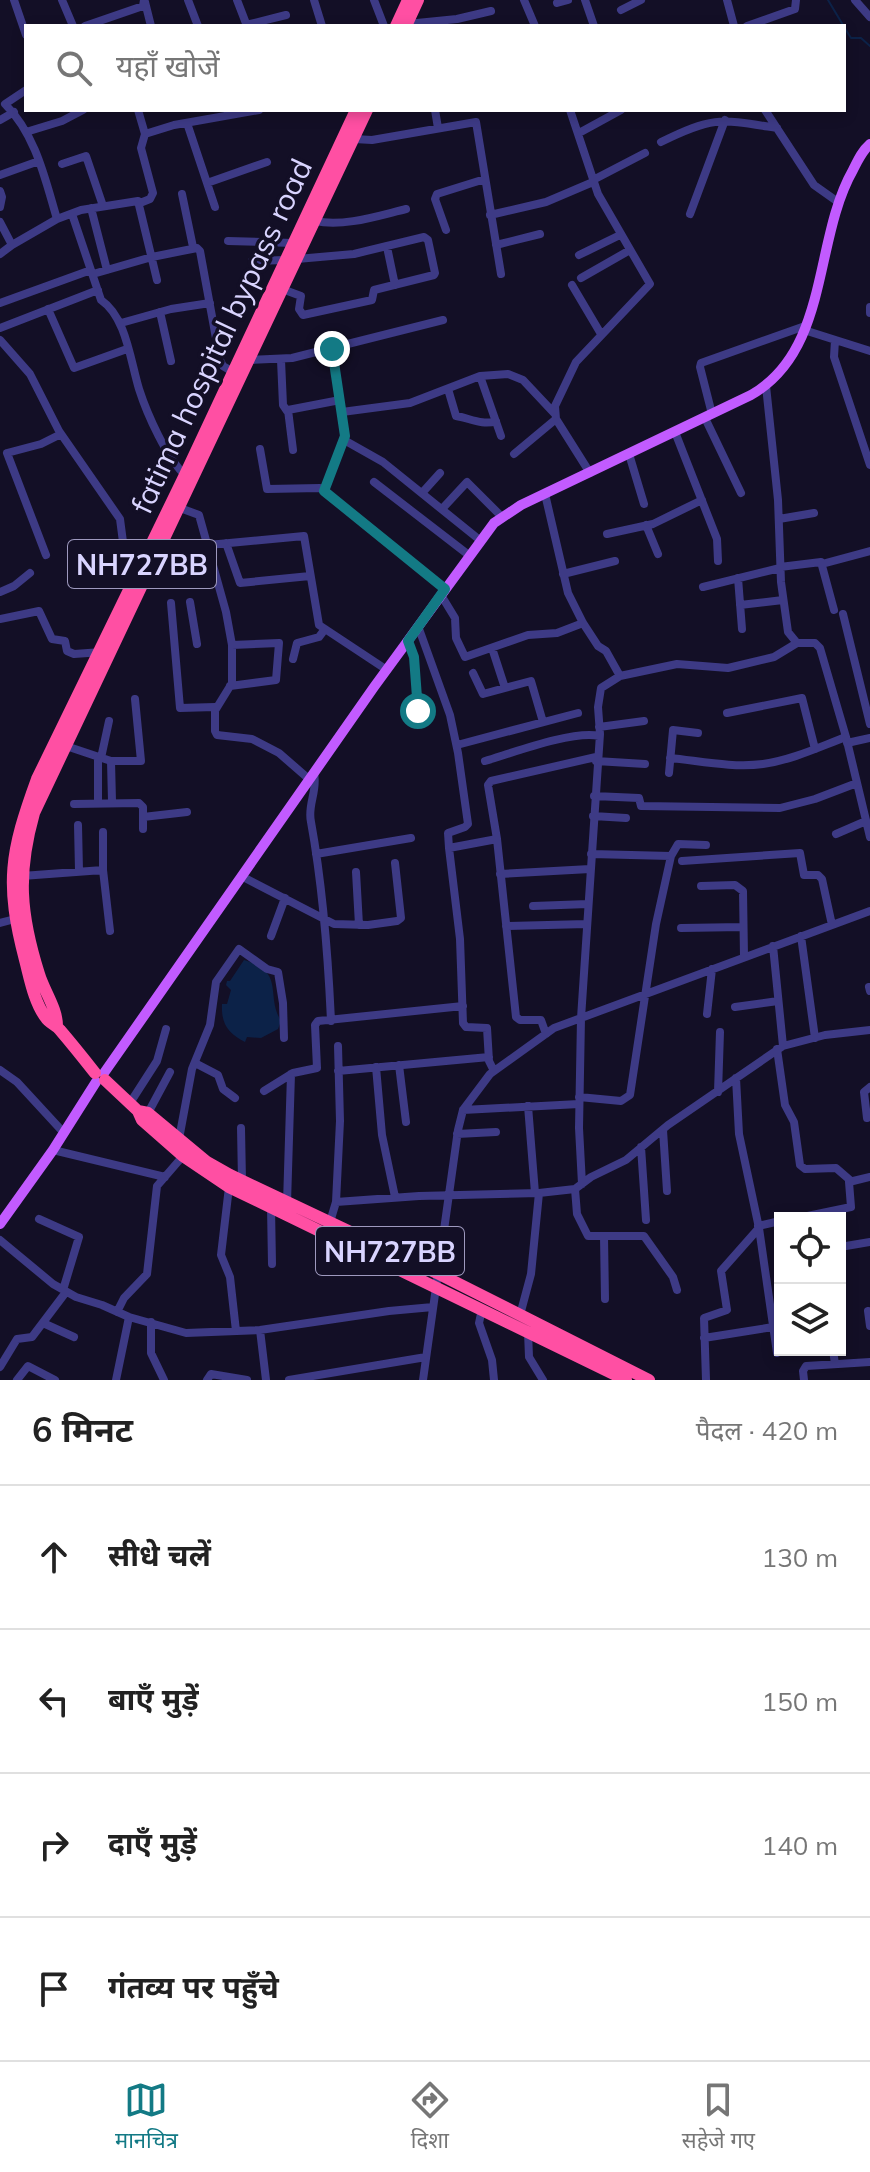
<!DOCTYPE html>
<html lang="hi">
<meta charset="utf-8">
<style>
:root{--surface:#fff;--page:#f6f6f6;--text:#222;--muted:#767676;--line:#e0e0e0;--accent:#137a85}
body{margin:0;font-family:Mulish,"Noto Sans Devanagari",sans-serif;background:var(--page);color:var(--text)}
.controls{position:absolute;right:24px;bottom:24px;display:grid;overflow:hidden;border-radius:0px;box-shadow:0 4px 12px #0003}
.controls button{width:72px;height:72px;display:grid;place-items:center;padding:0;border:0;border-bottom:2px solid var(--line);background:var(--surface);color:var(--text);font:40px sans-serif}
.stop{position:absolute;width:24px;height:24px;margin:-18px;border:6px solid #137a85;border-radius:50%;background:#fff}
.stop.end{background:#137a85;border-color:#fff;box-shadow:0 2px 8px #0008}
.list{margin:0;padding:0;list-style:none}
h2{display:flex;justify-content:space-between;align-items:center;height:104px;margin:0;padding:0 32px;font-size:34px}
h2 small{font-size:26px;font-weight:400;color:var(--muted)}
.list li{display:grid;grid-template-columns:52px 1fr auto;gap:24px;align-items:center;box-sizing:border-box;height:144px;padding:0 32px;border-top:2px solid var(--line)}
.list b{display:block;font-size:30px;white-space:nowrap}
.list em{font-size:26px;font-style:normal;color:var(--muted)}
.icon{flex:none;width:44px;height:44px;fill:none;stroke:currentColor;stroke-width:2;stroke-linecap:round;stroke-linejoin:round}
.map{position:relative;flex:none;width:870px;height:1380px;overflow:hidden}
.search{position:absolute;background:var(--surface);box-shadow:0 4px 12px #0003;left:24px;right:24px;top:24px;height:88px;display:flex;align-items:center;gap:20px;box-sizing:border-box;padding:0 28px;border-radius:0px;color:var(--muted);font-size:30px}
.sheet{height:680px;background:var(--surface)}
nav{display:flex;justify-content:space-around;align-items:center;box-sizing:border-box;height:112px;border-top:2px solid var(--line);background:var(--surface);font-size:22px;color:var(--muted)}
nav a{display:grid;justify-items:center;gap:4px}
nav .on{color:var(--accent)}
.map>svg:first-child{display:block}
</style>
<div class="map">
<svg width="870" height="1380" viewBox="0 0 870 1380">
<rect width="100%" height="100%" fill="#130f26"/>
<path fill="#0c2248" d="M 244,960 C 286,972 265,995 281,1021 L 278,1029 L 261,1038 L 247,1037 L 245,1042 C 228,1033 221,1024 222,1004 L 227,1004 L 231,990 L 226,985 L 227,981 L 230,981 Z"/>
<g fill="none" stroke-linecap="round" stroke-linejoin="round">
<path stroke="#0c2248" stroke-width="2" d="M 828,0 L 843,25
M 844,27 L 851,38 L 861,38 L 870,46"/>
<path stroke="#3d3a85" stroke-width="8" d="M 14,0 L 26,35
M 62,0 L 73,26
M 188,0 L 198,26
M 237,0 L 247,26
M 314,0 L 322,26
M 374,0 L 384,26
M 524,0 L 535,26
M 585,0 L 594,26
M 727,0 L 734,26
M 855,0 L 870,17
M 145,2 L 151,26
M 557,3 L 568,0
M 621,10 L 641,0
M 407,24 L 457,19 L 491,11
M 246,25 L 286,15
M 85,26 L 143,6 L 144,0
M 747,26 L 795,9 L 796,0
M 26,90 L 5,104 C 36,135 45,179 57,219
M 138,110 L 145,134 L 174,125 L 259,110
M 435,110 L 438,128
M 570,110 L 598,194 L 650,284 L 576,362 L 555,406 L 556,419 L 590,473
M 765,110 L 814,185 L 838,202
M 0,120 L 14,112
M 187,123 L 215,207
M 26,132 L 62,121 L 83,110
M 579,133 L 621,110
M 354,139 L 372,140 L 476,122 L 501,274
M 661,142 C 714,116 720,119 777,128
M 62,164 L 86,156 L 103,206
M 0,175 L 39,161
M 593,180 L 645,153
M 207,183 L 267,162
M 0,191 L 2,197 L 0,207
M 182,194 L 193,247
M 140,203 L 150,199 L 153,193 L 141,148 L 145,134
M 91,208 L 107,270
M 72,214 L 101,300 C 126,317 130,359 139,389 C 147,414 167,459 186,476
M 690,214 L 725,120
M 490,215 L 546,202 L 593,182
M 315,221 C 344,227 377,216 406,209
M 0,222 L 12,245 L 0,254
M 446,230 L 435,199 L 437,194 L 485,179
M 228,241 L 293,243
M 12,245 L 57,219 L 81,210 L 138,201 L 157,280
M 496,245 L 540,234
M 387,247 L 395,285
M 579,255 L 620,235
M 252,261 L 285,260
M 93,274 L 152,257 L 197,248 L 200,251 L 220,360 L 223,366 L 233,372
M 581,278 L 630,250
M 572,285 L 601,334
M 282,289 L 301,296 L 299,309 L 303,315 L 372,300 L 374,290 L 434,275 L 435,273 L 428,240 L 424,237 L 354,254 L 297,259
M 0,303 L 91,270
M 870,307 L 870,313
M 48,309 L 74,368 L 127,349
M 160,312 L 171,361
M 121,323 L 171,309 L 210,303
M 0,328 L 98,290
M 804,330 L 870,351
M 0,340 L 30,374 L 59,431 L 120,519 L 129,588
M 835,340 L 834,357 L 870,465
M 250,360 L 292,358 L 443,320
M 281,360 L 283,405 L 287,411
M 480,376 L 501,436
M 766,386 L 778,500 L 781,582 L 788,632 L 797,643 L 815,643 L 820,648 L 846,737 L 870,837
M 448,389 L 456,416 C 469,418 483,426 496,421
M 342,412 L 410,403 L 480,376 L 508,374 L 523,380 L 554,413
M 712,414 L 700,367 L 701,363 L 805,326
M 705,418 L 741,493
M 675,432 L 717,539 L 718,561
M 344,440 L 383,462 L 481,541
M 260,449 L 267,489 L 320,488 L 445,589
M 293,450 L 288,410 L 340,400
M 514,454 L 556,419
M 629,454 L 644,504
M 374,482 L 470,556
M 324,491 L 345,436 L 332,349
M 422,493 L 440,473
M 545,494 L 568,593 L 583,623 L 598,646 L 606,651 L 620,676 L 677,664 L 728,668 L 774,657 L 797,643
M 180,508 L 199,515 L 226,612 L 232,645 L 232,683 L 216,709
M 442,509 L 467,482 L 503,518
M 779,519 L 814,513
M 646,525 L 658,554
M 607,534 L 653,524 L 702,500
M 226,543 L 240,583 L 310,576
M 208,545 L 304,536 L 319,625 L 387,670
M 46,555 L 7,453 L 41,444 L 61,434
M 822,564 L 870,551
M 780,567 L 821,562 L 834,610
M 563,574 L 615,561
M 738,578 L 742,629
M 703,587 L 780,568
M 0,592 L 14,586 L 30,573
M 441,595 L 455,618 L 456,638 L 465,657 L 528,635 L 557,633 L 583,623
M 190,602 L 197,644
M 171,603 L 180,708 L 215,707 L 215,731 L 217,735 L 252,739 L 279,753 L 310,780
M 740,605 L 783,600
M 843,614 L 870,724
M 0,619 L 39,611 L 52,639 L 65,641 L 67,651 L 74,654 L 102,652
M 418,626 L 450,715 L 458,753 L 468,824 L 465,827 L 448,833 L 449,848
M 408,641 L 414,657 L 418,711
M 492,648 L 505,688
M 293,659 L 297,643 L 319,637 L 325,629
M 473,673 L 483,694 L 531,681 L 543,722
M 230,686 L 276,680 L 279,643 L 232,645
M 727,713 L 802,698 L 815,749
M 599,727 L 644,721
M 847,743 L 870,738
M 457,745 L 578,713
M 66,746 L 111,761 L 141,761 L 135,699
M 98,757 L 98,802
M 101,758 L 109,721
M 670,758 C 700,761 733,768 763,764 C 792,760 819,747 846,737
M 111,761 L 112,801
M 485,761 C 512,753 574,730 599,736
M 596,761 L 645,764
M 314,773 C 318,791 307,805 311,822 C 323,888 328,954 331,1021
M 669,773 L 673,730 L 698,733
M 594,796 L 639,798 L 641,806 L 780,808 L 815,799 L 857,783
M 74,804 L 139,803 L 143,807 L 143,829
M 593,816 L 626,818
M 143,817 L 187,812
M 78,825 L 79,871
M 103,832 L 103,870 L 110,931
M 836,834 L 866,821
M 316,854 L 411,838
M 591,854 L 671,856 L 678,844 L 706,845
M 682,861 L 800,853 L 804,875 L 818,875 L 822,879 L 832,925
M 356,872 L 359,925
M 500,874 L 590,869
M 22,876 L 103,870
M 243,877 L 334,924 L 368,925 L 397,921 L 401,918 L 395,863
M 701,886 L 735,885 L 743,891 L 744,957
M 533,906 L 588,904
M 0,923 L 15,919
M 506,926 L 587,924
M 681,928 L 743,927
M 271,936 L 285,898
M 801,936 L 815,1038
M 773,946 L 783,1046
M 869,987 L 870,991
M 735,1007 L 778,1001
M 707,1014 L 712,969
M 546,1034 L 541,1020 L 520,1020 L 516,1017 L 497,839 L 488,785 L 491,781 L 596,757
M 777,1049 L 785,1105 L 794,1122 L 800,1165 L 805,1169 L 836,1168 L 851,1181
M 195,1063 L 218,1075 L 223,1089 L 235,1098
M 399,1065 L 406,1122
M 376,1067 L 382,1135 L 395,1197
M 0,1070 L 17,1082 L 64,1133
M 338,1071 L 489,1057
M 494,1071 L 489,1061 L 487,1028 L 466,1027 L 463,1023 L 460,939 L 449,848 L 497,839
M 736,1078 L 739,1134 L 759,1228 L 777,1353
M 264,1091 L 293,1073 L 317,1068 L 315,1025 L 318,1021 L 463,1006
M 718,1092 L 720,1032
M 579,1097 L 621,1101 L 630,1095 L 656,924 L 671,856
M 130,1103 L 157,1061 L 166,1029
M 528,1106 L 535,1193
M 463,1110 L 579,1104
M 148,1113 L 170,1072
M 867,1118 L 864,1092 L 870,1087
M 241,1128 L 242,1181
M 663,1130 L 667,1191
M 457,1134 L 496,1132
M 179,1139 L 192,1069 L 210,1025 L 216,982 L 239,949 L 267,969 L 278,972 L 283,1003 L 284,1038
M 641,1147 L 646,1220
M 53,1150 L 165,1177
M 582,1184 L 579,1128 L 581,1018 L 600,734 L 598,707 L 601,688 L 620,676
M 229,1187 L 221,1255 L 230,1277 L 236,1331
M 575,1189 L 577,1214 L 588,1236 L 644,1236 L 673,1277 L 677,1290
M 539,1193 L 575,1189 L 591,1177 L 626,1160 L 668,1125 L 783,1046 L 825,1035 L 870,1030
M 336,1202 L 340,1121 L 338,1046
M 287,1203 L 291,1074
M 271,1207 L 272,1264
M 798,1218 L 851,1207 L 849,1182 L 870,1177
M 39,1219 L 79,1237 L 63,1290
M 330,1222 L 336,1202 L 419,1196 L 539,1193 L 531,1274 L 520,1315
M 758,1226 L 780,1221
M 604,1237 L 605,1299
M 0,1240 L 53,1284 L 76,1297 L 102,1305 L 129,1317 L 186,1333 L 260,1330 L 389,1311 L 433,1307
M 840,1247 L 870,1242
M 482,1309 L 479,1323 L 492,1360 L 494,1380
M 868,1311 L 870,1326
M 117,1312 L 124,1298 L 147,1274 L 157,1186 L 183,1156
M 151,1322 L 151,1353 L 164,1380
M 43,1323 L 74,1337
M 260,1330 L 266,1380
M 528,1332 L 529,1357 L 543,1380
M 704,1338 L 773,1327
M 833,1350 L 835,1364
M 0,1367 L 17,1339 L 32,1337 L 66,1292
M 17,1380 L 28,1366 L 55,1380
M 116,1380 L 129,1317
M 207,1380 L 211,1374 L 247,1380
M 289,1380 L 426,1357
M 423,1380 L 458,1130 L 463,1110 L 490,1074 L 554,1028 L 870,911
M 706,1380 L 704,1318 L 727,1310 L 721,1271 L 759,1228
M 804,1380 L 803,1371 L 806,1366 L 870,1362"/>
<path stroke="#c25bff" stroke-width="10" d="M 104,1073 L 374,687 L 494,523 L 521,505 L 751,395 C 830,350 813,240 853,170 C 858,160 862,151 870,144
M 0,1224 L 53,1150 L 96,1082"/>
<path stroke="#ff4fa3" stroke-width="12" d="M 396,26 L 408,0
M 406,26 L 418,0
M 57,1026 C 57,1008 44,991 39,974 C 20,914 17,873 34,813 L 367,110
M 95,1073 C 84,1059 72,1044 60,1030 C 56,1025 49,1023 46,1018 C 34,1002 30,979 25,960 C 5,883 10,853 37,779 L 185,475 L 356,110
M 105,1080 L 138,1111 L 142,1120 L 183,1156 L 229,1187 L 626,1380
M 138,1111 L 148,1113 L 207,1162 L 230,1175 L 437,1273 L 649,1380"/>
</g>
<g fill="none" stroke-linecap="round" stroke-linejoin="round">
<path stroke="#137a85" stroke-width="10" d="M 332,349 L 345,436 L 324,491 L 445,589 L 408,641 L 414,657 L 418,711"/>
</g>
<g text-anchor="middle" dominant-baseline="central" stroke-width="7" stroke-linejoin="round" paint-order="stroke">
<g fill="#130f26" stroke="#9e99be" stroke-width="2">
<rect x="68" y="540" width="148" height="48" rx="6"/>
<rect x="316" y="1227" width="148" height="48" rx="6"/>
</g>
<g font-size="28" font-weight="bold" fill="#d9d4ff">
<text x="142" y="564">NH727BB</text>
<text x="390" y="1251">NH727BB</text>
</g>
<g font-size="30" fill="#d9d4ff" stroke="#130f26">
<text transform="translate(221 336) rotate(-65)">fatima hospital bypass road</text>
</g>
</g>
</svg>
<div class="controls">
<button><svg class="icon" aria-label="locate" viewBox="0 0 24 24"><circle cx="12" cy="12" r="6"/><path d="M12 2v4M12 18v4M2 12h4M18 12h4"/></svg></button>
<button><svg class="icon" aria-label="layers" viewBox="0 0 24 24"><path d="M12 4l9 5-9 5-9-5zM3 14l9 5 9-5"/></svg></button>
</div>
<div class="stop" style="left:418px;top:711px"></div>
<div class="stop end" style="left:332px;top:349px"></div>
<div class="search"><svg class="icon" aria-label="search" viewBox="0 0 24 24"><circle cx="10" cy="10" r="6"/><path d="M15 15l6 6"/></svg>यहाँ खोजें</div>
</div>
<section class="sheet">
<h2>6 मिनट<small>पैदल · 420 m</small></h2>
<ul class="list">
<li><svg class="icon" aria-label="ahead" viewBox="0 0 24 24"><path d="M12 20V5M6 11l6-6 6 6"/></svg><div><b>सीधे चलें</b></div><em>130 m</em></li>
<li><svg class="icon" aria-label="left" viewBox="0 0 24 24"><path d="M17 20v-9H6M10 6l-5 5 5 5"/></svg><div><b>बाएँ मुड़ें</b></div><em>150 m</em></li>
<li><svg class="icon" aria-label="right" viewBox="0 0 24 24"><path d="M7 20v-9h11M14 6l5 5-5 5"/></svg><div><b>दाएँ मुड़ें</b></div><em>140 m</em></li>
<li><svg class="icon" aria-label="arrive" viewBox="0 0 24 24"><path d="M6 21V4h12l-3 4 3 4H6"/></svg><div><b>गंतव्य पर पहुँचे</b></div></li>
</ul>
</section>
<nav>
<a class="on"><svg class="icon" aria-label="map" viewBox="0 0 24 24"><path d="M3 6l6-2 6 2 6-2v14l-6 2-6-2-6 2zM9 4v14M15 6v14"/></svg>मानचित्र</a>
<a><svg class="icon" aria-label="directions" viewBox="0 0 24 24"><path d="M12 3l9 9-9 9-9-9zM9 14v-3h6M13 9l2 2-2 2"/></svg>दिशा</a>
<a><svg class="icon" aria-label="saved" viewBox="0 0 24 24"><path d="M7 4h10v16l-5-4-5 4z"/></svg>सहेजे गए</a>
</nav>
